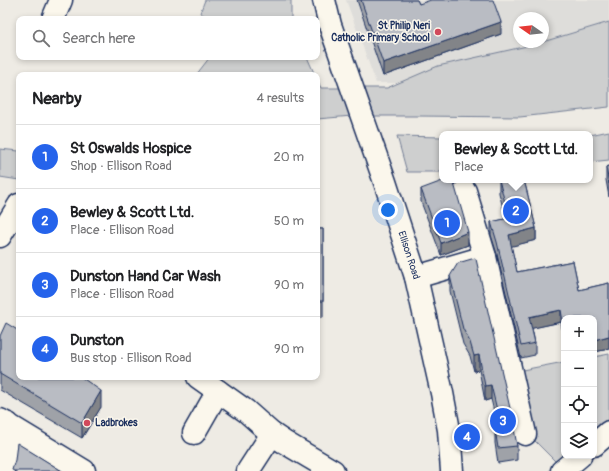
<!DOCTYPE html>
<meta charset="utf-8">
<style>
:root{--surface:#fff;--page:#f2f2f2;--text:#202124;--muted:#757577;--line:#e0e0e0;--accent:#2563eb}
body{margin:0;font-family:Pangolin,sans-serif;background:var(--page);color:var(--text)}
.controls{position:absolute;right:12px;bottom:12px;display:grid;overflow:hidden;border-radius:8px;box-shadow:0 2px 6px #0003}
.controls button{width:36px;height:36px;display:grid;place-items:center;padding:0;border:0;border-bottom:1px solid var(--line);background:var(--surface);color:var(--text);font:20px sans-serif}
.compass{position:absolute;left:513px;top:12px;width:36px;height:36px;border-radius:50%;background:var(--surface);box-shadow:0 2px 6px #0003;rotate:284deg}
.you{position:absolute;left:388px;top:210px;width:14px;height:14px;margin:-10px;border:3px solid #fff;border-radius:50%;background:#1a73e8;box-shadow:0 0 0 6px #1a73e833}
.badge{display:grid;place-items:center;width:26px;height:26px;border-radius:50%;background:var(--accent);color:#fff;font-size:13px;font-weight:700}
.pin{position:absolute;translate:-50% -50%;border:2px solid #fff;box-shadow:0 1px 4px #0006}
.popup{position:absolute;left:439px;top:131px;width:154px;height:52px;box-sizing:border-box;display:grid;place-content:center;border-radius:8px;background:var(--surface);filter:drop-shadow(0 1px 3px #0005);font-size:13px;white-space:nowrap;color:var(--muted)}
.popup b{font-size:15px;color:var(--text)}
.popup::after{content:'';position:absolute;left:50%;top:100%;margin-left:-8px;border:8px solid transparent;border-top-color:var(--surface)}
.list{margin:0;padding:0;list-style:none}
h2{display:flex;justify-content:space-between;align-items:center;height:52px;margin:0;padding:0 16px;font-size:17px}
h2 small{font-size:13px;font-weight:400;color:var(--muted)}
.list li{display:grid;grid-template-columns:26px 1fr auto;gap:12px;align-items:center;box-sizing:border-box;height:64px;padding:0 16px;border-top:1px solid var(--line)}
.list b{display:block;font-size:15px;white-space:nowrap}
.list p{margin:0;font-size:13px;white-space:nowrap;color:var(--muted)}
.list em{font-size:13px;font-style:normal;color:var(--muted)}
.icon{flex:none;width:22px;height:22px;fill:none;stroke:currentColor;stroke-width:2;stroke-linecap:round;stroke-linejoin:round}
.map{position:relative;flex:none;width:609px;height:471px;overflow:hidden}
.search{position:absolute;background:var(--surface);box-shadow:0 2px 6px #0003;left:16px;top:16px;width:304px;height:44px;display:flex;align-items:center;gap:10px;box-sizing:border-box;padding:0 14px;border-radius:8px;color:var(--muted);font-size:15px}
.panel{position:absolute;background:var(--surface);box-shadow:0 2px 6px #0003;left:16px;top:72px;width:304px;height:308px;border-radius:8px}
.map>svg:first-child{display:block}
</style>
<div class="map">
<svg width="609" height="471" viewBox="0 0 609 471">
<rect width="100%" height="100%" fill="#eeebe4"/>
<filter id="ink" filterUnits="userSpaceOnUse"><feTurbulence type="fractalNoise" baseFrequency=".025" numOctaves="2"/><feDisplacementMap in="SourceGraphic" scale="8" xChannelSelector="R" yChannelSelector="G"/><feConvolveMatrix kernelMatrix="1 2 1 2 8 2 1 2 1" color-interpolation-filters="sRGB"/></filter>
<g filter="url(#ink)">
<path fill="#deddda" d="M 346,0 L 609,0 L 609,22 L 543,42 L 543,18 L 519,18 L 519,42 L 543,42 L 406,83 L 376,83 Z"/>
<path fill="#cecfcf" stroke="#747f96" d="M 205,0 L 291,0 L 291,19 L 210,19 L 200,13 Z
M 609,22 L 609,107 L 520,117 L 417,116 L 352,116 L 317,119 L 317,79 L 321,88 L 387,88 L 438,66 L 536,44 Z
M 210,57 L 307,57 L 315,75 L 196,75 Z
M 609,131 L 609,160 L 590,162 L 590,135 Z
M 397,136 L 442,137 L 442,172 L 407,172 Z
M 0,149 L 19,151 L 19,180 L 0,177 Z
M 609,354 L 609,420 L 594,433 L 594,357 Z
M 564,362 L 564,456 L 557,463 L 533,439 L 517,371 Z"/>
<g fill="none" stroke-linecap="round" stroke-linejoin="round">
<g stroke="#1b2f5e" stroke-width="25">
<g id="minor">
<path id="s1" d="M 324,0 L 330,25 L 385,182 L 416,277 L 442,393 L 449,430 L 452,471"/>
<path d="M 53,19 L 61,0"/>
<path d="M 465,191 L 485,257"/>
<path d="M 0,236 L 19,205"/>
<path d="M 416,277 L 485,257 L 525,434"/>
<path d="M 198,377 L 246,411 L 272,434 L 284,442 L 333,471"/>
<path d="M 0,420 L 84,471"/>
<path d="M 194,433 L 218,391"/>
<path d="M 594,445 L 609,432"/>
<path d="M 3,471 L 8,424"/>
<path d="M 248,471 L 272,434"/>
<path d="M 562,471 L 580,456"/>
</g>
</g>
<use href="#minor" stroke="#fbf7ec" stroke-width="22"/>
</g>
<path fill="#9fa2a8" stroke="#1b2f5e" d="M 357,0 L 417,0 L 419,4 L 501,34 L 383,76 Z
M 609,166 L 609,197 L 606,180 L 606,167 Z
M 499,180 L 524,180 L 536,228 L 536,240 L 511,246 L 517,272 L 573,261 L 579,290 L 609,283 L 609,349 L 594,352 L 594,318 L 564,318 L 564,340 L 561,322 L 532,328 L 535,343 L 535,355 L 521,358 L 497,254 L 491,235 L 491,222 L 506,219 L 499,193 Z
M 421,189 L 468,245 L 441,255 L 421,202 Z
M 317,229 L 323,229 L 323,317 L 317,317 Z
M 450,276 L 517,446 L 517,460 L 498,463 L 495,443 L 495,429 L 498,428 L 491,399 L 485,401 L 479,370 L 474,371 L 470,356 L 463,344 L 450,291 Z
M 0,336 L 101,407 L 82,438 L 0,390 Z"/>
<path fill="#828488" stroke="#1b2f5e" d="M 501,22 L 501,34 L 383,76 L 383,63 Z
M 536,228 L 536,240 L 509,247 L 509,235 Z
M 468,232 L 468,245 L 441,255 L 441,243 Z
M 561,310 L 561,322 L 529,329 L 529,317 Z
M 609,336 L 609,349 L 594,352 L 594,340 Z
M 479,355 L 479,370 L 474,371 L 474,356 Z
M 491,385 L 491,399 L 485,401 L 485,386 Z
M 101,391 L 101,407 L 82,438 L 82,423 Z"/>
<path fill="#b9bcc3" stroke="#1b2f5e" d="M 361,0 L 417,0 L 419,4 L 431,0 L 493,0 L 501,22 L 383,63 Z
M 609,166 L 609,184 L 606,167 Z
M 445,180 L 453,180 L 468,232 L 441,243 L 421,189 Z
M 499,180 L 524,180 L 536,228 L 509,235 L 517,272 L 573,261 L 579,290 L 609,283 L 609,336 L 594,340 L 594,318 L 564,318 L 564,328 L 561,310 L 529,317 L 535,343 L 521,346 L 497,242 L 491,222 L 509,218 Z
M 317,229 L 323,229 L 323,301 L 317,301 Z
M 475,258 L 476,259 L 512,417 L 517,446 L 498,448 L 495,429 L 501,427 L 491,385 L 485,386 L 479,355 L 474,356 L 470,342 L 463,329 L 450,276 L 458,263 Z
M 6,323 L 19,331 L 19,377 L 81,377 L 101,391 L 82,423 L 0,374 L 0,336 Z
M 17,443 L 62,471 L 14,471 L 12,470 L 15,460 Z"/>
</g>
<g fill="#d1495b" stroke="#fbf7ec" stroke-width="1.5">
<circle cx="438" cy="32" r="4"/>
<circle cx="87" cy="423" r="4"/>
</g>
<g text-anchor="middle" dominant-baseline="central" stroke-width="3" stroke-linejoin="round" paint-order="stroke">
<g font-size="10" font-weight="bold" fill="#1b2f5e" stroke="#fbf7ec" text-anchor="end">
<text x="430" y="26">St Philip Neri<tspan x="430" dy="12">Catholic Primary School</tspan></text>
<text x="95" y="423" text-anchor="start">Ladbrokes</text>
</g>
<g font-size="10" fill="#1b2f5e" stroke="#fbf7ec">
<text stroke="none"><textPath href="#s1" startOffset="269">Ellison Road</textPath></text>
</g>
</g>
</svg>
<div class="controls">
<button>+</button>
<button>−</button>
<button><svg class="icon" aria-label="locate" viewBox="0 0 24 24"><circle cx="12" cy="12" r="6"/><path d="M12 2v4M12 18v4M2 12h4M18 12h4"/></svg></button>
<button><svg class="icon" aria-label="layers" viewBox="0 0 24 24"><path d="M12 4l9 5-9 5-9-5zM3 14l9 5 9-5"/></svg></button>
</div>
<svg class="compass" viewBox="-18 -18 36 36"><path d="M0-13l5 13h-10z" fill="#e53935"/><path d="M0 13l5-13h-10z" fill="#757577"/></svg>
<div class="you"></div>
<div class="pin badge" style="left:447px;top:223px">1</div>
<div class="pin badge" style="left:516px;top:211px">2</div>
<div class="popup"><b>Bewley &amp; Scott Ltd.</b>Place</div>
<div class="pin badge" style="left:503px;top:421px">3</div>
<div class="pin badge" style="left:467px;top:437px">4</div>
<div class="search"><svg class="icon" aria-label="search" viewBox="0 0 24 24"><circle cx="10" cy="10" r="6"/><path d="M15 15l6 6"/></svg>Search here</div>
<section class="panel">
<h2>Nearby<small>4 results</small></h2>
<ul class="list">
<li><span class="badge">1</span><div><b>St Oswalds Hospice</b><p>Shop · Ellison Road</p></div><em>20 m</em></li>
<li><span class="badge">2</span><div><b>Bewley &amp; Scott Ltd.</b><p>Place · Ellison Road</p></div><em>50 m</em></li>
<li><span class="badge">3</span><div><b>Dunston Hand Car Wash</b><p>Place · Ellison Road</p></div><em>90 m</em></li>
<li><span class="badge">4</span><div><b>Dunston</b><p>Bus stop · Ellison Road</p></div><em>90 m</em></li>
</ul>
</section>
</div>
